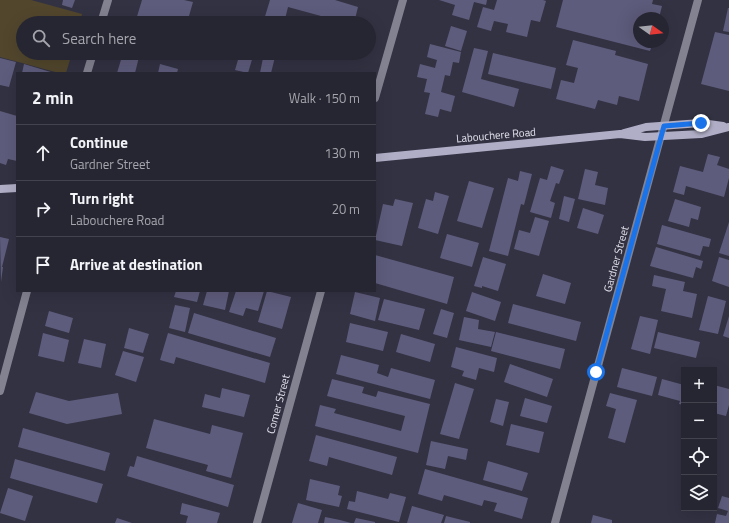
<!DOCTYPE html>
<meta charset="utf-8">
<style>
:root{--surface:#262632;--page:#2e2e3a;--text:#f1f3f6;--muted:#a4a5ac;--line:#42434d}
body{margin:0;font-family:"Titillium Web",sans-serif;background:var(--page);color:var(--text)}
.controls{position:absolute;right:12px;bottom:12px;display:grid;overflow:hidden;border-radius:0px;box-shadow:0 4px 16px #0002}
.controls button{width:36px;height:36px;display:grid;place-items:center;padding:0;border:0;border-bottom:1px solid var(--line);background:var(--surface);color:var(--text);font:20px sans-serif}
.compass{position:absolute;left:633px;top:12px;width:36px;height:36px;border-radius:50%;background:var(--surface);box-shadow:0 4px 16px #0002;rotate:105deg}
.stop{position:absolute;width:12px;height:12px;margin:-9px;border:3px solid #1a73e8;border-radius:50%;background:#fff}
.stop.end{background:#1a73e8;border-color:#fff;box-shadow:0 1px 4px #0008}
.list{margin:0;padding:0;list-style:none}
h2{display:flex;justify-content:space-between;align-items:center;height:52px;margin:0;padding:0 16px;font-size:17px}
h2 small{font-size:13px;font-weight:400;color:var(--muted)}
.list li{display:grid;grid-template-columns:26px 1fr auto;gap:12px;align-items:center;box-sizing:border-box;height:56px;padding:0 16px;border-top:1px solid var(--line)}
.list b{display:block;font-size:15px;white-space:nowrap}
.list p{margin:0;font-size:13px;white-space:nowrap;color:var(--muted)}
.list em{font-size:13px;font-style:normal;color:var(--muted)}
.icon{flex:none;width:22px;height:22px;fill:none;stroke:currentColor;stroke-width:2;stroke-linecap:round;stroke-linejoin:round}
.map{position:relative;flex:none;width:729px;height:523px;overflow:hidden}
.search{position:absolute;background:var(--surface);box-shadow:0 4px 16px #0002;left:16px;top:16px;width:360px;height:44px;display:flex;align-items:center;gap:10px;box-sizing:border-box;padding:0 14px;border-radius:22px;color:var(--muted);font-size:15px}
.panel{position:absolute;background:var(--surface);box-shadow:0 4px 16px #0002;left:16px;top:72px;width:360px;height:220px;border-radius:0px}
.map>svg:first-child{display:block}
</style>
<div class="map">
<svg width="729" height="523" viewBox="0 0 729 523">
<rect width="100%" height="100%" fill="#333243"/>
<path fill="#52472d" d="M 0,0 L 31,0 L 82,14 L 80,23 L 23,23 L 23,53 L 72,53 L 66,73 L 59,73 L 0,57 Z"/>
<path fill="#5e5c7c" d="M 63,0 L 75,0 L 72,8 L 62,5 Z
M 142,0 L 184,0 L 193,2 L 187,23 L 135,23 Z
M 270,0 L 335,0 L 358,7 L 354,23 L 331,23 L 332,19 L 288,7 L 284,23 L 263,23 Z
M 439,0 L 487,0 L 486,5 L 474,2 L 469,20 L 452,15 L 455,5 Z
M 497,0 L 543,0 L 546,1 L 540,22 L 531,20 L 527,37 L 506,32 L 508,24 L 494,21 L 491,31 L 477,27 L 483,7 L 494,10 Z
M 563,0 L 653,0 L 652,4 L 662,6 L 659,18 L 639,18 L 639,42 L 653,42 L 650,51 L 556,27 Z
M 728,8 L 729,8 L 729,32 L 723,31 Z
M 451,26 L 467,31 L 461,51 L 445,46 Z
M 715,32 L 729,35 L 729,91 L 701,84 Z
M 573,40 L 616,51 L 615,55 L 648,64 L 639,101 L 619,96 L 617,105 L 598,100 L 595,109 L 556,99 L 561,80 L 574,83 L 578,68 L 566,65 Z
M 430,44 L 461,52 L 459,63 L 453,62 L 450,76 L 445,75 L 441,92 L 455,96 L 451,112 L 440,109 L 438,117 L 425,114 L 430,93 L 424,92 L 427,79 L 417,77 L 420,64 L 435,68 L 437,60 L 427,57 Z
M 474,48 L 488,51 L 481,79 L 519,89 L 514,107 L 462,92 Z
M 123,53 L 139,57 L 135,73 L 117,73 Z
M 240,53 L 254,53 L 248,73 L 235,70 Z
M 264,53 L 276,53 L 271,73 L 260,73 Z
M 493,53 L 556,68 L 551,89 L 488,74 Z
M 0,58 L 16,62 L 9,87 L 0,85 Z
M 24,64 L 54,73 L 22,73 Z
M 160,64 L 178,69 L 177,73 L 158,73 Z
M 0,111 L 17,116 L 17,161 L 8,159 L 6,165 L 0,163 Z
M 708,154 L 720,157 L 717,165 L 729,169 L 729,178 L 724,197 L 686,186 L 684,195 L 673,192 L 680,166 L 703,172 Z
M 551,166 L 564,170 L 559,184 L 556,183 L 550,201 L 555,203 L 551,218 L 530,212 L 540,178 L 547,180 Z
M 585,169 L 598,172 L 595,185 L 608,188 L 605,205 L 578,199 Z
M 520,171 L 532,174 L 524,205 L 521,204 L 508,256 L 489,251 L 508,178 L 518,181 Z
M 469,181 L 494,188 L 482,228 L 457,221 Z
M 435,192 L 449,196 L 438,234 L 418,228 L 426,199 L 433,201 Z
M 564,196 L 575,199 L 569,222 L 559,219 Z
M 395,199 L 413,203 L 402,246 L 375,240 L 383,204 L 393,206 Z
M 675,199 L 701,207 L 698,220 L 691,218 L 689,227 L 668,221 Z
M 583,208 L 604,215 L 598,234 L 577,228 Z
M 535,217 L 549,221 L 539,256 L 514,249 L 519,230 L 530,233 Z
M 729,222 L 729,256 L 719,253 Z
M 662,225 L 711,239 L 709,247 L 703,246 L 700,256 L 657,244 Z
M 447,234 L 479,243 L 472,267 L 440,258 Z
M 0,237 L 9,239 L 2,267 L 3,267 L 1,282 Z
M 656,247 L 703,261 L 701,269 L 696,267 L 693,278 L 650,266 Z
M 375,255 L 454,277 L 447,304 L 375,283 Z
M 483,257 L 506,264 L 498,291 L 482,286 L 482,288 L 474,286 Z
M 719,257 L 729,260 L 729,287 L 712,281 Z
M 543,274 L 571,283 L 565,304 L 536,296 Z
M 654,275 L 685,282 L 683,291 L 697,294 L 692,318 L 661,311 L 666,289 L 652,286 Z
M 176,291 L 200,291 L 197,302 L 174,297 Z
M 207,291 L 229,291 L 225,310 L 203,305 Z
M 236,291 L 264,291 L 258,311 L 246,308 L 243,316 L 229,312 Z
M 267,291 L 291,297 L 282,329 L 258,322 Z
M 355,292 L 380,298 L 375,321 L 350,314 Z
M 472,292 L 501,302 L 495,321 L 466,311 Z
M 708,296 L 726,301 L 718,334 L 699,330 Z
M 384,299 L 425,309 L 419,330 L 378,320 Z
M 513,304 L 581,322 L 576,341 L 508,323 Z
M 175,305 L 190,308 L 185,332 L 169,328 Z
M 441,309 L 454,313 L 447,338 L 433,334 Z
M 49,311 L 73,318 L 69,333 L 45,326 Z
M 194,313 L 276,338 L 270,357 L 188,333 Z
M 640,316 L 658,320 L 650,354 L 631,349 Z
M 729,316 L 729,338 L 723,336 Z
M 464,317 L 479,320 L 478,329 L 495,332 L 491,347 L 459,340 Z
M 350,323 L 388,332 L 383,351 L 346,342 Z
M 129,328 L 149,334 L 143,353 L 124,348 Z
M 496,332 L 565,349 L 560,369 L 491,351 Z
M 658,332 L 700,342 L 696,358 L 654,348 Z
M 43,333 L 69,340 L 64,362 L 38,356 Z
M 168,333 L 270,363 L 265,383 L 176,357 L 174,364 L 160,360 Z
M 401,334 L 435,344 L 430,362 L 396,352 Z
M 84,339 L 106,344 L 101,368 L 78,363 Z
M 456,347 L 497,358 L 494,372 L 479,368 L 476,380 L 462,376 L 464,371 L 451,367 Z
M 123,351 L 144,357 L 136,382 L 115,375 Z
M 341,355 L 379,365 L 377,373 L 388,377 L 391,368 L 435,380 L 430,399 L 336,374 Z
M 510,364 L 553,379 L 547,397 L 504,382 Z
M 622,368 L 657,377 L 652,396 L 617,387 Z
M 332,379 L 364,387 L 362,393 L 376,397 L 378,391 L 430,404 L 418,453 L 315,426 L 320,405 L 336,409 L 334,413 L 401,431 L 405,416 L 327,396 Z
M 662,379 L 684,385 L 684,405 L 679,404 L 680,401 L 658,395 Z
M 455,383 L 474,389 L 459,439 L 440,434 Z
M 714,385 L 729,389 L 729,405 L 726,416 L 714,413 Z
M 222,388 L 250,395 L 244,417 L 202,407 L 205,394 L 220,398 Z
M 36,392 L 69,401 L 118,393 L 122,414 L 67,424 L 29,413 Z
M 610,393 L 637,400 L 625,443 L 608,438 L 616,409 L 606,406 Z
M 525,398 L 552,406 L 547,423 L 520,416 Z
M 496,399 L 509,402 L 503,426 L 490,422 Z
M 154,419 L 210,434 L 212,425 L 243,433 L 231,478 L 206,471 L 208,465 L 146,448 Z
M 511,424 L 544,432 L 539,453 L 506,445 Z
M 23,428 L 110,453 L 105,471 L 18,447 Z
M 316,435 L 397,457 L 392,475 L 329,457 L 327,466 L 309,461 Z
M 431,441 L 468,449 L 466,460 L 448,456 L 445,469 L 426,465 Z
M 137,456 L 234,485 L 228,507 L 127,476 L 130,466 L 134,467 Z
M 15,459 L 103,484 L 97,503 L 10,478 Z
M 488,461 L 528,473 L 522,491 L 483,480 Z
M 425,469 L 528,498 L 522,519 L 494,511 L 497,503 L 484,500 L 482,506 L 444,495 L 442,501 L 418,494 Z
M 310,479 L 340,486 L 338,495 L 342,496 L 339,507 L 306,500 Z
M 8,488 L 33,496 L 25,521 L 0,513 Z
M 357,491 L 388,499 L 390,493 L 406,497 L 399,522 L 347,509 L 349,501 L 355,502 Z
M 722,496 L 729,498 L 729,523 L 715,523 L 717,514 L 726,516 L 728,511 L 718,508 Z
M 182,503 L 220,513 L 217,523 L 186,523 L 188,516 L 180,514 Z
M 298,503 L 322,510 L 318,523 L 292,523 Z
M 412,506 L 444,515 L 441,523 L 407,523 Z
M 593,515 L 612,520 L 612,523 L 591,523 Z
M 446,516 L 470,522 L 470,523 L 444,523 Z
M 325,517 L 340,520 L 351,523 L 324,523 Z
M 117,518 L 132,523 L 115,523 Z
M 356,518 L 375,522 L 375,523 L 354,523 Z"/>
<g fill="none" stroke-linecap="round" stroke-linejoin="round">
<path stroke="#838291" stroke-width="8" d="M 101,23 L 108,0
M 87,73 L 93,53
M 375,98 L 403,0
M 0,391 L 27,291
M 257,523 L 321,291
M 555,523 L 698,0"/>
<path stroke="#afaec6" stroke-width="8" d="M 624,133 L 646,127 L 701,123 L 723,126
M 375,158 L 620,134 L 645,137 L 701,134 L 729,127
M 0,189 L 17,188"/>
</g>
<g fill="none" stroke-linecap="round" stroke-linejoin="round">
<path stroke="#1a73e8" stroke-width="5" d="M 596,372 L 664,126 L 701,123"/>
</g>
<g text-anchor="middle" dominant-baseline="central" stroke-width="3.5" stroke-linejoin="round" paint-order="stroke">
<g font-size="11" fill="#e3e3ee" stroke="#333243">
<text transform="translate(496 135) rotate(-5)">Labouchere Road</text>
<text transform="translate(616 259) rotate(-75)">Gardner Street</text>
<text transform="translate(278 404) rotate(-75)">Comer Street</text>
</g>
</g>
</svg>
<div class="controls">
<button>+</button>
<button>−</button>
<button><svg class="icon" aria-label="locate" viewBox="0 0 24 24"><circle cx="12" cy="12" r="6"/><path d="M12 2v4M12 18v4M2 12h4M18 12h4"/></svg></button>
<button><svg class="icon" aria-label="layers" viewBox="0 0 24 24"><path d="M12 4l9 5-9 5-9-5zM3 14l9 5 9-5"/></svg></button>
</div>
<svg class="compass" viewBox="-18 -18 36 36"><path d="M0-13l5 13h-10z" fill="#e53935"/><path d="M0 13l5-13h-10z" fill="#a4a5ac"/></svg>
<div class="stop" style="left:596px;top:372px"></div>
<div class="stop end" style="left:701px;top:123px"></div>
<div class="search"><svg class="icon" aria-label="search" viewBox="0 0 24 24"><circle cx="10" cy="10" r="6"/><path d="M15 15l6 6"/></svg>Search here</div>
<section class="panel">
<h2>2 min<small>Walk · 150 m</small></h2>
<ul class="list">
<li><svg class="icon" aria-label="ahead" viewBox="0 0 24 24"><path d="M12 20V5M6 11l6-6 6 6"/></svg><div><b>Continue</b><p>Gardner Street</p></div><em>130 m</em></li>
<li><svg class="icon" aria-label="right" viewBox="0 0 24 24"><path d="M7 20v-9h11M14 6l5 5-5 5"/></svg><div><b>Turn right</b><p>Labouchere Road</p></div><em>20 m</em></li>
<li><svg class="icon" aria-label="arrive" viewBox="0 0 24 24"><path d="M6 21V4h12l-3 4 3 4H6"/></svg><div><b>Arrive at destination</b></div></li>
</ul>
</section>
</div>
